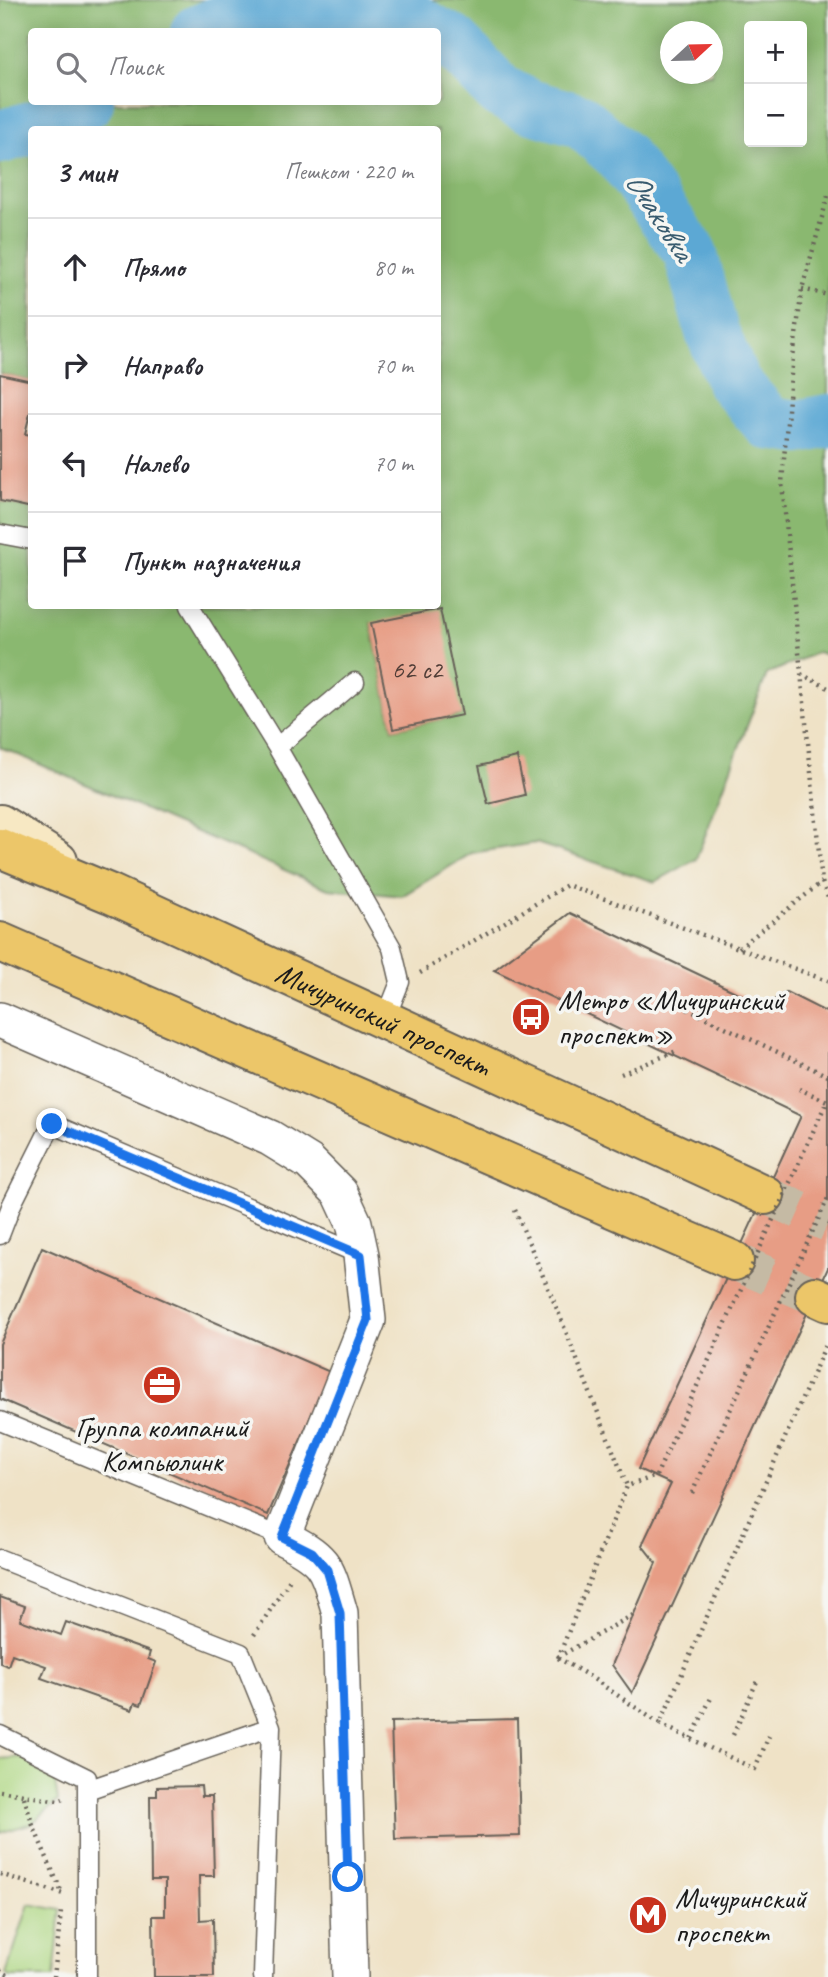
<!DOCTYPE html>
<html lang="ru">
<meta charset="utf-8">
<style>
:root{--surface:#fff;--page:#f7f7f7;--text:#2b2b33;--muted:#7c7c81;--line:#e1e1e2}
body{margin:0;font-family:Caveat,sans-serif;background:var(--page);color:var(--text)}
.controls{position:absolute;right:21px;top:21px;display:grid;overflow:hidden;border-radius:7px;box-shadow:0 4px 18px #0003}
.controls button{width:63px;height:63px;display:grid;place-items:center;padding:0;border:0;border-bottom:2px solid var(--line);background:var(--surface);color:var(--text);font:35px sans-serif}
.compass{position:absolute;left:660px;top:21px;width:63px;height:63px;border-radius:50%;background:var(--surface);box-shadow:0 4px 18px #0003;rotate:68deg}
.stop{position:absolute;width:21px;height:21px;margin:-16px;border:5px solid #1a73e8;border-radius:50%;background:#fff}
.stop.end{background:#1a73e8;border-color:#fff;box-shadow:0 2px 7px #0008}
.list{margin:0;padding:0;list-style:none}
h2{display:flex;justify-content:space-between;align-items:center;height:91px;margin:0;padding:0 28px;font-size:30px}
h2 small{font-size:23px;font-weight:400;color:var(--muted)}
.list li{display:grid;grid-template-columns:46px 1fr auto;gap:21px;align-items:center;box-sizing:border-box;height:98px;padding:0 28px;border-top:2px solid var(--line)}
.list b{display:block;font-size:26px;white-space:nowrap}
.list em{font-size:23px;font-style:normal;color:var(--muted)}
.icon{flex:none;width:38px;height:38px;fill:none;stroke:currentColor;stroke-width:2;stroke-linecap:round;stroke-linejoin:round}
.map{position:relative;flex:none;width:828px;height:1977px;overflow:hidden}
.search{position:absolute;background:var(--surface);box-shadow:0 4px 18px #0003;left:28px;top:28px;width:413px;height:77px;display:flex;align-items:center;gap:18px;box-sizing:border-box;padding:0 24px;border-radius:7px;color:var(--muted);font-size:26px}
.panel{position:absolute;background:var(--surface);box-shadow:0 4px 18px #0003;left:28px;top:126px;width:413px;height:483px;border-radius:7px}
.map>svg:first-child{display:block}
</style>
<div class="map">
<svg width="828" height="1977" viewBox="0 0 828 1977">
<rect width="100%" height="100%" fill="#f6f6f2"/>
<filter id="ink" filterUnits="userSpaceOnUse"><feTurbulence type="fractalNoise" baseFrequency=".0143" numOctaves="2"/><feDisplacementMap in="SourceGraphic" scale="14" xChannelSelector="R" yChannelSelector="G"/><feConvolveMatrix kernelMatrix="1 2 1 2 8 2 1 2 1" color-interpolation-filters="sRGB"/></filter>
<filter id="wash" filterUnits="userSpaceOnUse"><feTurbulence type="fractalNoise" baseFrequency=".00686" numOctaves="4" result="noise"/><feDisplacementMap in="SourceGraphic" scale="28" xChannelSelector="R" yChannelSelector="G"/><feGaussianBlur stdDeviation="1.57" result="paint"/><feColorMatrix in="noise" values="0 0 0 0 0 0 0 0 0 0 0 0 0 0 0 0 0 1.4 0 .05"/><feComposite in="paint" operator="in"/></filter>
<g filter="url(#wash)">
<rect width="100%" height="100%" fill="#efe2c6"/>
<path fill="#aed782" stroke="#657a4f" stroke-width="2" d="M 22,1757 L 54,1777 L 58,1801 L 32,1823 L 0,1833 L 0,1759 Z
M 29,1904 L 61,1910 L 54,1977 L 11,1977 L 6,1974 Z"/>
<path fill="#8ab870" stroke="#536a46" stroke-width="2" fill-rule="evenodd" d="M 0,0 L 828,0 L 828,656 L 818,652 L 767,674 L 696,859 L 655,882 L 536,843 L 472,853 L 402,896 L 328,889 L 0,747 L 0,501 L 31,508 L 32,606 L 438,606 L 438,130 L 32,130 L 31,381 L 0,374 ZM 749,26 L 802,26 L 802,142 L 749,142 ZM 32,32 L 438,32 L 438,102 L 32,102 ZM 670,32 L 712,32 L 712,74 L 670,74 ZM 371,624 L 462,715 L 393,729 Z"/>
<g fill="none" stroke-linecap="round" stroke-linejoin="round">
<path stroke="#5ba8d4" stroke-width="54" d="M 197,32 L 243,12 L 309,6 L 358,7 L 406,16 L 434,32
M 438,34 L 453,42 L 500,91 L 529,106 L 581,121 L 621,156 L 690,252 L 712,332 L 734,383 L 769,423 L 798,427 L 828,421
M 0,137 L 38,126 L 87,102"/>
</g>
<g id="blocks">
<path fill="#e79d85" d="M 0,374 L 32,381 L 32,405 L 25,434 L 32,435 L 32,508 L 0,501 Z
M 440,609 L 462,715 L 393,729 L 371,623 Z
M 517,757 L 525,795 L 488,804 L 479,766 Z
M 570,913 L 765,1006 L 786,992 L 828,1013 L 828,1268 L 632,1693 L 612,1665 L 656,1563 L 642,1545 L 671,1484 L 638,1469 L 801,1116 L 494,970 Z
M 42,1247 L 330,1372 L 268,1515 L 0,1399 L 0,1344 Z
M 0,1597 L 25,1606 L 20,1620 L 61,1635 L 66,1622 L 150,1652 L 148,1659 L 156,1662 L 141,1705 L 135,1703 L 132,1710 L 41,1678 L 46,1666 L 12,1654 L 8,1666 L 0,1663 Z
M 517,1719 L 520,1836 L 395,1839 L 391,1722 Z
M 201,1786 L 202,1796 L 212,1796 L 214,1876 L 199,1876 L 200,1920 L 213,1919 L 214,1977 L 154,1977 L 153,1916 L 165,1916 L 165,1880 L 151,1880 L 150,1796 L 157,1796 L 157,1787 Z"/>
</g>
</g>
<g filter="url(#ink)">
<use href="#blocks" fill-opacity="0" stroke="#666158" stroke-width="2"/>
<g fill="none" stroke-linecap="round" stroke-linejoin="round">
<path stroke="#c5baa4" stroke-width="38" stroke-dasharray="38 19" stroke-linecap="butt" d="M 765,1195 L 828,1223
M 734,1261 L 815,1296"/>
<g stroke="#666158" stroke-width="21">
<path id="lane" d="M 0,534 L 32,540
M 190,606 L 277,747 L 392,948 L 400,982 L 385,1020
M 277,747 L 355,682
M 0,1235 L 12,1204 L 52,1124 L 361,1255
M 0,1421 L 282,1537
M 0,1559 L 241,1653 L 271,1727 L 263,1977
M 0,1735 L 87,1778 L 87,1977
M 87,1790 L 271,1727"/>
</g>
<g stroke="#666158" stroke-width="38">
<path id="street" d="M 0,1020 L 270,1138 L 309,1162 L 340,1193 L 354,1223 L 361,1255 L 368,1320 L 282,1537 C 328,1560 326,1566 340,1613 L 350,1977"/>
</g>
<g stroke="#666158" stroke-width="42">
<path id="secondary" d="M 0,824 L 58,861"/>
</g>
<g stroke="#666158" stroke-width="42">
<g id="primary">
<path id="s1" d="M 0,848 L 111,894 L 765,1195"/>
<path d="M 0,942 L 734,1261"/>
<path d="M 815,1296 L 828,1302"/>
</g>
</g>
<path stroke="#666158" stroke-width="4.5" stroke-dasharray="2 5" stroke-linecap="butt" d="M 828,196 L 802,289 L 791,374 L 782,483 L 822,882 L 828,898
M 802,289 L 828,295
M 801,674 L 828,688
M 739,948 L 822,882
M 420,973 L 567,885 L 828,981
M 681,1006 L 828,1076
M 621,1074 L 679,1050
M 515,1210 L 557,1309 L 627,1486
M 254,1635 L 291,1578
M 558,1657 L 633,1615
M 558,1658 L 589,1676 L 660,1724 L 826,1344
M 558,1658 L 627,1486 L 656,1476
M 660,1724 L 691,1739 L 711,1698
M 733,1735 L 758,1679
M 691,1739 L 755,1769 L 769,1736
M 0,1791 L 58,1801 L 63,1799
M 24,1797 L 32,1823 L 62,1893
M 0,1874 L 63,1894
M 0,1970 L 11,1977
M 54,1977 L 61,1912"/>
<use href="#lane" stroke="#fff" stroke-width="18"/>
<use href="#street" stroke="#fff" stroke-width="35"/>
<use href="#secondary" stroke="#f7e8c3" stroke-width="38"/>
<use href="#primary" stroke="#ecc669" stroke-width="38"/>
<path stroke="#666158" stroke-width="4.5" stroke-dasharray="2 5" stroke-linecap="butt" d="M 656,1476 L 827,1101 L 799,1089
M 692,1493 L 828,1198"/>
</g>
</g>
<g fill="none" stroke-linecap="round" stroke-linejoin="round" filter="url(#ink)">
<path stroke="#1a73e8" stroke-width="9" d="M 52,1124 L 361,1255 L 368,1320 L 282,1537 L 312,1552 L 327,1570 L 340,1613 L 348,1877"/>
</g>
<defs>
<g id="bus-disc" transform="scale(2.0125)"><circle r="9.5" fill="#c8321e" stroke="#f6f6f2"/><path d="M-5-6H5V4H4V6H2V4H-2V6H-4V4H-5ZM-3.5-4V0h7V-4ZM-3.5 1.2v1.5H-2V1.2ZM2 1.2v1.5H3.5V1.2Z" fill="#fff"/></g>
<g id="office-disc" transform="scale(2.0125)"><circle r="9.5" fill="#c8321e" stroke="#f6f6f2"/><path d="M-6-3h4V-5.5h4V-3h4V5H-6ZM-1-4.5V-3h2v-1.5ZM-6 0V1H6V0Z" fill="#fff"/></g>
<g id="metro-disc" transform="scale(2.0125)"><circle r="9.5" fill="#c8321e" stroke="#f6f6f2"/><path d="M-5.5 5V-5H-3L0 0L3-5H5.5V5H3V-.5L0 4L-3-.5V5Z" fill="#fff"/></g>
</defs>
<g fill-rule="evenodd">
<use href="#bus-disc" x="531" y="1017"/>
<use href="#office-disc" x="162" y="1385"/>
<use href="#metro-disc" x="648" y="1915"/>
</g>
<g text-anchor="middle" dominant-baseline="central" stroke-width="7" stroke-linejoin="round" paint-order="stroke">
<g font-size="26" fill="#4f3c36">
<text x="417" y="669">62 с2</text>
</g>
<g font-size="30" fill="#1c1c1c" stroke="#f6f6f2" text-anchor="start">
<text x="558" y="1000">Метро «Мичуринский<tspan x="558" dy="34">проспект»</tspan></text>
<text x="162" y="1427" text-anchor="middle">Группа компаний<tspan x="162" dy="34">Компьюлинк</tspan></text>
<text x="675" y="1898">Мичуринский<tspan x="675" dy="34">проспект</tspan></text>
</g>
<g font-size="30" fill="#1c1c1c" stroke="#f6f6f2">
<text stroke="none"><textPath href="#s1" startOffset="420">Мичуринский проспект</textPath></text>
</g>
<g font-size="32" font-style="italic" fill="#385b6f" stroke="#f6f6f2">
<text transform="translate(660 216) rotate(57)">Очаковка</text>
</g>
</g>
</svg>
<div class="controls">
<button>+</button>
<button>−</button>
</div>
<svg class="compass" viewBox="-18 -18 36 36"><path d="M0-13l5 13h-10z" fill="#e53935"/><path d="M0 13l5-13h-10z" fill="#7c7c81"/></svg>
<div class="stop" style="left:348px;top:1877px"></div>
<div class="stop end" style="left:52px;top:1124px"></div>
<div class="search"><svg class="icon" aria-label="search" viewBox="0 0 24 24"><circle cx="10" cy="10" r="6"/><path d="M15 15l6 6"/></svg>Поиск</div>
<section class="panel">
<h2>3 мин<small>Пешком · 220 m</small></h2>
<ul class="list">
<li><svg class="icon" aria-label="ahead" viewBox="0 0 24 24"><path d="M12 20V5M6 11l6-6 6 6"/></svg><div><b>Прямо</b></div><em>80 m</em></li>
<li><svg class="icon" aria-label="right" viewBox="0 0 24 24"><path d="M7 20v-9h11M14 6l5 5-5 5"/></svg><div><b>Направо</b></div><em>70 m</em></li>
<li><svg class="icon" aria-label="left" viewBox="0 0 24 24"><path d="M17 20v-9H6M10 6l-5 5 5 5"/></svg><div><b>Налево</b></div><em>70 m</em></li>
<li><svg class="icon" aria-label="arrive" viewBox="0 0 24 24"><path d="M6 21V4h12l-3 4 3 4H6"/></svg><div><b>Пункт назначения</b></div></li>
</ul>
</section>
</div>
